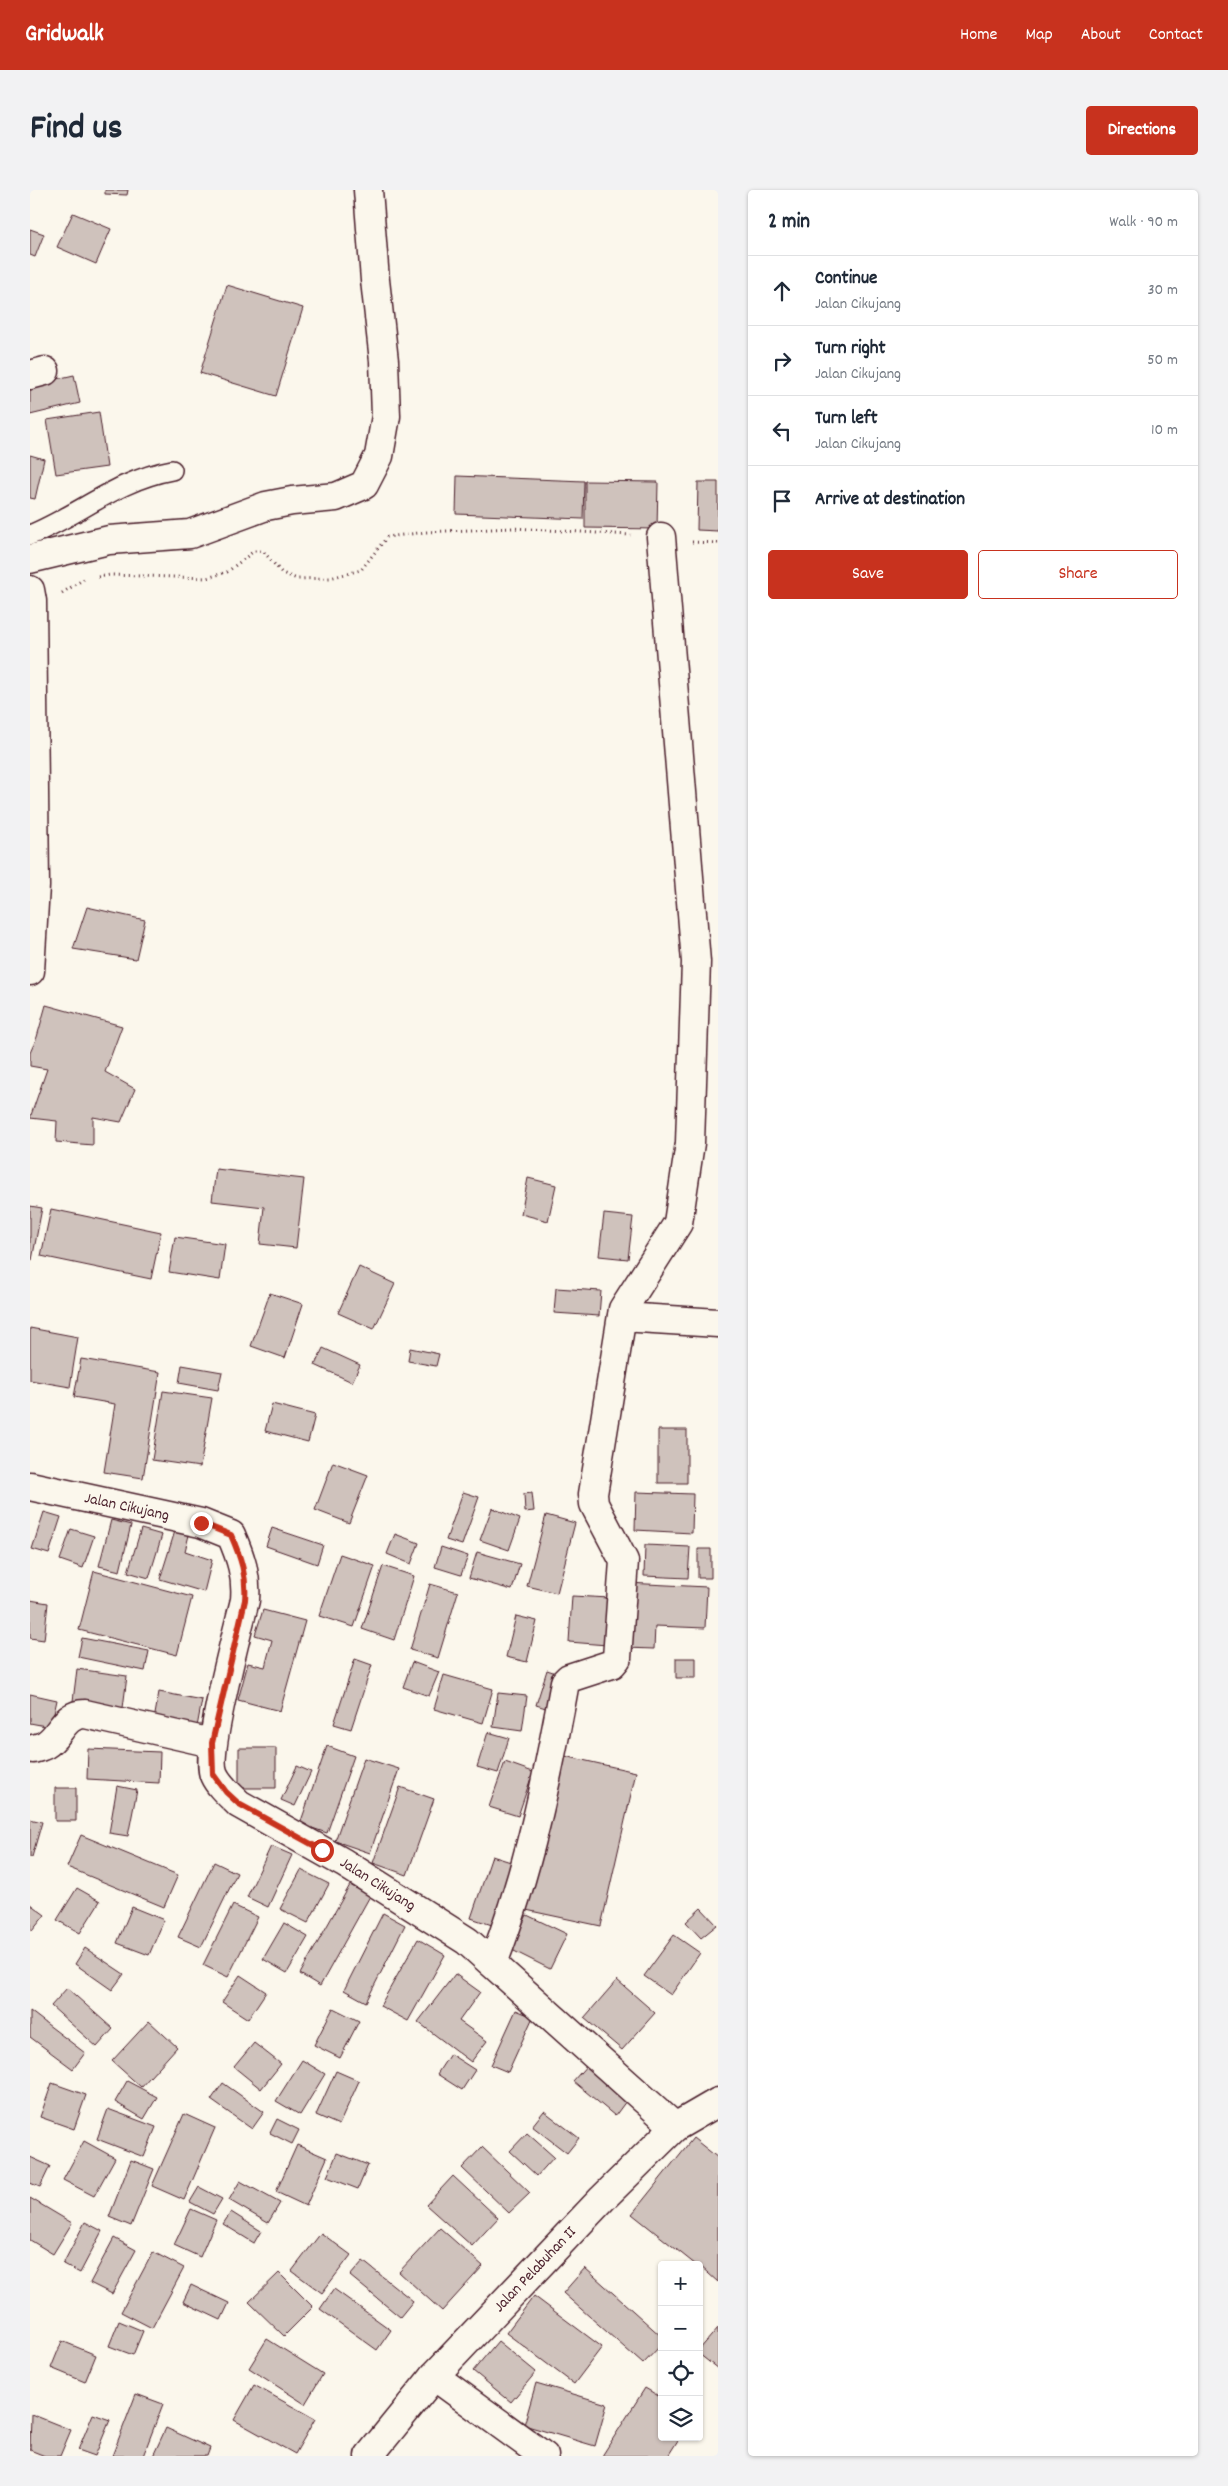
<!DOCTYPE html>
<meta charset="utf-8">
<style>
:root{--surface:#fff;--page:#f2f2f3;--text:#1f2937;--muted:#747a83;--line:#e0e1e3;--accent:#c8321e}
body{margin:0;font-family:Dekko,sans-serif;background:var(--page);color:var(--text)}
.controls{position:absolute;right:15px;bottom:15px;display:grid;overflow:hidden;border-radius:5px;box-shadow:0 1px 4px #0004}
.controls button{width:45px;height:45px;display:grid;place-items:center;padding:0;border:0;border-bottom:1px solid var(--line);background:var(--surface);color:var(--text);font:25px sans-serif}
.stop{position:absolute;width:15px;height:15px;margin:-11px;border:4px solid #c8321e;border-radius:50%;background:#fff}
.stop.end{background:#c8321e;border-color:#fff;box-shadow:0 1px 5px #0008}
.list{margin:0;padding:0;list-style:none}
h2{display:flex;justify-content:space-between;align-items:center;height:65px;margin:0;padding:0 20px;font-size:21px}
h2 small{font-size:16px;font-weight:400;color:var(--muted)}
.list li{display:grid;grid-template-columns:32px 1fr auto;gap:15px;align-items:center;box-sizing:border-box;height:70px;padding:0 20px;border-top:1px solid var(--line)}
.list b{display:block;font-size:19px;white-space:nowrap}
.list p{margin:0;font-size:16px;white-space:nowrap;color:var(--muted)}
.list em{font-size:16px;font-style:normal;color:var(--muted)}
.actions{display:flex;gap:10px;padding:15px 20px}
.actions a{flex:1;padding:11px 0;border:1px solid var(--accent);border-radius:5px;text-align:center;font-size:18px;color:var(--accent)}
.actions .main{background:var(--accent);color:#fff}
.icon{flex:none;width:28px;height:28px;fill:none;stroke:currentColor;stroke-width:2;stroke-linecap:round;stroke-linejoin:round}
.map{position:relative;flex:none;width:688px;height:2266px;overflow:hidden;border-radius:5px}
header{display:flex;align-items:center;gap:30px;box-sizing:border-box;height:70px;padding:0 25px;background:var(--accent);color:#fff}
header strong{font-size:24px}
nav{display:flex;gap:28px;margin-inline-start:auto;font-size:18px}
.intro{display:flex;align-items:center;justify-content:space-between;box-sizing:border-box;height:120px;padding:0 30px}
h1{margin:0;font-size:35px}
.button{padding:12px 22px;border-radius:5px;background:var(--accent);color:#fff;font-size:18px;font-weight:700}
main{display:flex;gap:30px;padding:0 30px}
aside{flex:1;background:var(--surface);border-radius:5px;box-shadow:0 1px 4px #0004}
.map>svg:first-child{display:block}
</style>
<header>
<strong>Gridwalk</strong>
<nav><a>Home</a><a>Map</a><a>About</a><a>Contact</a></nav>
</header>
<div class="intro"><h1>Find us</h1><a class="button">Directions</a></div>
<main>
<div class="map">
<svg width="688" height="2266" viewBox="0 0 688 2266">
<rect width="100%" height="100%" fill="#fbf7ec"/>
<filter id="ink" filterUnits="userSpaceOnUse"><feTurbulence type="fractalNoise" baseFrequency=".02" numOctaves="2"/><feDisplacementMap in="SourceGraphic" scale="10" xChannelSelector="R" yChannelSelector="G"/><feConvolveMatrix kernelMatrix="1 2 1 2 8 2 1 2 1" color-interpolation-filters="sRGB"/></filter>
<g filter="url(#ink)">
<path fill="#cfc2bc" stroke="#4a1f2b" d="M 75,0 L 98,0 L 97,5 L 75,4 Z
M 43,23 L 81,39 L 66,74 L 27,57 Z
M 0,39 L 14,44 L 5,67 L 0,65 Z
M 197,95 L 273,118 L 246,206 L 170,183 Z
M 44,185 L 50,213 L 0,225 L 0,195 Z
M 69,222 L 77,277 L 26,284 L 17,230 Z
M 0,265 L 14,269 L 5,309 L 0,308 Z
M 427,286 L 554,291 L 553,329 L 426,324 Z
M 555,291 L 628,292 L 627,339 L 555,338 Z
M 668,292 L 688,292 L 688,341 L 667,340 Z
M 57,717 L 115,730 L 106,769 L 43,759 Z
M 16,815 L 92,836 L 75,882 L 105,899 L 91,932 L 63,927 L 63,955 L 26,952 L 27,931 L 0,928 L 17,879 L 0,876 L 0,863 L 7,847 Z
M 186,979 L 274,989 L 266,1058 L 230,1054 L 234,1017 L 182,1011 Z
M 498,988 L 526,995 L 518,1031 L 491,1024 Z
M 0,1016 L 12,1018 L 2,1070 L 0,1070 Z
M 21,1019 L 131,1042 L 121,1089 L 11,1066 Z
M 574,1024 L 603,1027 L 598,1069 L 569,1066 Z
M 145,1047 L 195,1054 L 190,1090 L 139,1082 Z
M 329,1077 L 365,1094 L 344,1139 L 308,1123 Z
M 526,1098 L 571,1101 L 569,1126 L 524,1123 Z
M 240,1103 L 273,1114 L 255,1168 L 221,1156 Z
M 0,1138 L 48,1147 L 40,1197 L 0,1190 Z
M 293,1158 L 330,1175 L 322,1192 L 285,1175 Z
M 380,1158 L 409,1164 L 406,1176 L 378,1171 Z
M 51,1169 L 130,1182 L 113,1288 L 74,1282 L 85,1214 L 44,1207 Z
M 152,1175 L 192,1182 L 188,1200 L 149,1193 Z
M 133,1201 L 182,1208 L 170,1277 L 122,1270 Z
M 242,1214 L 285,1225 L 278,1252 L 235,1241 Z
M 628,1240 L 657,1240 L 657,1293 L 628,1293 Z
M 303,1272 L 338,1285 L 319,1333 L 285,1320 Z
M 433,1302 L 449,1307 L 432,1355 L 416,1350 Z
M 606,1302 L 663,1304 L 662,1343 L 605,1340 Z
M 502,1303 L 504,1321 L 495,1322 L 494,1304 Z
M 462,1318 L 490,1329 L 479,1360 L 450,1350 Z
M 14,1322 L 31,1327 L 19,1364 L 2,1359 Z
M 516,1325 L 545,1333 L 527,1403 L 497,1396 Z
M 81,1330 L 101,1335 L 90,1381 L 69,1376 Z
M 242,1338 L 293,1355 L 287,1374 L 236,1356 Z
M 41,1339 L 64,1346 L 53,1378 L 30,1370 Z
M 111,1339 L 132,1345 L 119,1388 L 98,1382 Z
M 145,1341 L 159,1345 L 155,1361 L 182,1370 L 174,1402 L 130,1389 Z
M 365,1344 L 389,1353 L 381,1374 L 357,1364 Z
M 615,1355 L 660,1357 L 658,1388 L 614,1386 Z
M 411,1357 L 438,1366 L 431,1385 L 405,1377 Z
M 668,1359 L 681,1359 L 681,1388 L 668,1388 Z
M 447,1362 L 490,1374 L 482,1400 L 439,1388 Z
M 310,1364 L 345,1376 L 324,1437 L 289,1426 Z
M 353,1376 L 384,1386 L 364,1450 L 332,1439 Z
M 64,1381 L 162,1407 L 147,1465 L 49,1440 Z
M 597,1393 L 677,1397 L 675,1438 L 625,1436 L 624,1459 L 595,1458 Z
M 400,1394 L 428,1402 L 408,1468 L 380,1460 Z
M 542,1406 L 580,1408 L 577,1455 L 539,1452 Z
M 0,1410 L 18,1413 L 14,1450 L 0,1448 Z
M 233,1420 L 275,1431 L 250,1521 L 208,1510 L 218,1473 L 235,1477 L 242,1450 L 225,1445 Z
M 486,1426 L 507,1431 L 497,1472 L 476,1467 Z
M 52,1448 L 119,1461 L 115,1481 L 48,1467 Z
M 646,1468 L 666,1468 L 666,1488 L 646,1488 Z
M 325,1469 L 342,1475 L 321,1539 L 304,1534 Z
M 382,1472 L 409,1482 L 399,1506 L 373,1497 Z
M 47,1479 L 97,1486 L 93,1518 L 43,1511 Z
M 517,1480 L 529,1484 L 519,1519 L 506,1515 Z
M 414,1485 L 463,1499 L 453,1533 L 404,1519 Z
M 129,1502 L 172,1510 L 167,1537 L 124,1530 Z
M 468,1503 L 497,1506 L 492,1541 L 463,1537 Z
M 0,1504 L 27,1510 L 21,1537 L 0,1533 Z
M 458,1542 L 479,1548 L 468,1583 L 447,1577 Z
M 297,1556 L 324,1566 L 297,1643 L 270,1634 Z
M 209,1558 L 246,1558 L 246,1598 L 209,1598 Z
M 58,1559 L 130,1562 L 129,1593 L 57,1589 Z
M 530,1565 L 606,1582 L 571,1736 L 496,1720 Z
M 334,1568 L 369,1579 L 340,1663 L 305,1651 Z
M 475,1572 L 503,1582 L 488,1626 L 459,1617 Z
M 267,1576 L 281,1582 L 265,1616 L 251,1610 Z
M 87,1596 L 107,1600 L 98,1646 L 79,1643 Z
M 370,1597 L 404,1609 L 377,1685 L 343,1673 Z
M 25,1598 L 46,1598 L 46,1631 L 25,1631 Z
M 0,1629 L 12,1632 L 2,1667 L 0,1667 Z
M 51,1645 L 148,1685 L 134,1717 L 37,1677 Z
M 241,1656 L 262,1665 L 238,1717 L 217,1707 Z
M 462,1666 L 487,1674 L 465,1736 L 441,1728 Z
M 184,1672 L 207,1683 L 171,1757 L 148,1747 Z
M 271,1680 L 299,1694 L 278,1733 L 250,1719 Z
M 320,1695 L 340,1706 L 290,1796 L 270,1784 Z
M 47,1698 L 70,1711 L 50,1743 L 27,1730 Z
M 0,1714 L 15,1725 L 2,1741 L 0,1739 Z
M 203,1715 L 228,1727 L 198,1787 L 173,1775 Z
M 102,1717 L 134,1730 L 119,1765 L 87,1753 Z
M 671,1718 L 687,1735 L 671,1748 L 656,1732 Z
M 353,1723 L 375,1735 L 336,1812 L 314,1800 Z
M 497,1725 L 537,1744 L 520,1779 L 480,1759 Z
M 254,1733 L 278,1747 L 257,1783 L 233,1769 Z
M 644,1745 L 670,1763 L 641,1805 L 614,1786 Z
M 388,1749 L 415,1765 L 378,1831 L 350,1816 Z
M 55,1758 L 94,1784 L 82,1800 L 45,1774 Z
M 425,1784 L 450,1802 L 429,1831 L 457,1851 L 441,1872 L 388,1832 Z
M 210,1785 L 236,1802 L 218,1829 L 192,1812 Z
M 587,1790 L 625,1823 L 592,1860 L 554,1828 Z
M 37,1798 L 83,1839 L 67,1857 L 21,1816 Z
M 303,1818 L 329,1831 L 310,1868 L 284,1855 Z
M 486,1820 L 503,1827 L 478,1882 L 461,1875 Z
M 0,1821 L 55,1863 L 43,1879 L 0,1847 Z
M 119,1831 L 147,1857 L 111,1897 L 82,1871 Z
M 224,1853 L 251,1874 L 231,1899 L 204,1877 Z
M 420,1864 L 445,1880 L 432,1900 L 407,1884 Z
M 272,1870 L 295,1884 L 270,1925 L 246,1911 Z
M 558,1874 L 599,1907 L 585,1926 L 543,1891 Z
M 306,1881 L 329,1891 L 309,1935 L 286,1925 Z
M 97,1891 L 127,1907 L 114,1929 L 85,1912 Z
M 22,1893 L 56,1905 L 44,1939 L 10,1927 Z
M 193,1893 L 234,1922 L 222,1939 L 181,1910 Z
M 78,1919 L 126,1937 L 114,1967 L 67,1949 Z
M 514,1921 L 549,1948 L 537,1963 L 502,1936 Z
M 154,1924 L 185,1938 L 154,2010 L 122,1996 Z
M 247,1929 L 269,1940 L 262,1954 L 240,1943 Z
M 497,1943 L 524,1967 L 507,1986 L 480,1961 Z
M 663,1948 L 688,1968 L 688,2092 L 669,2075 L 666,2075 L 602,2024 Z
M 54,1951 L 85,1968 L 64,2006 L 33,1990 Z
M 267,1955 L 297,1968 L 276,2016 L 246,2002 Z
M 452,1957 L 500,2003 L 479,2023 L 432,1978 Z
M 307,1963 L 338,1975 L 328,1999 L 297,1987 Z
M 0,1967 L 20,1976 L 10,1997 L 0,1993 Z
M 101,1970 L 124,1979 L 101,2036 L 79,2027 Z
M 423,1986 L 468,2028 L 442,2056 L 396,2015 Z
M 210,1991 L 250,2013 L 238,2033 L 199,2010 Z
M 169,1997 L 192,2009 L 183,2024 L 160,2012 Z
M 0,2008 L 42,2033 L 23,2064 L 0,2050 Z
M 161,2019 L 186,2030 L 170,2067 L 144,2055 Z
M 201,2022 L 231,2041 L 224,2053 L 193,2034 Z
M 55,2032 L 72,2041 L 50,2083 L 33,2074 Z
M 410,2038 L 453,2076 L 412,2121 L 369,2082 Z
M 291,2043 L 321,2065 L 292,2103 L 262,2081 Z
M 84,2048 L 106,2060 L 82,2104 L 60,2093 Z
M 123,2062 L 154,2078 L 122,2138 L 91,2122 Z
M 333,2071 L 383,2111 L 370,2127 L 320,2086 Z
M 555,2078 L 632,2147 L 632,2154 L 613,2174 L 533,2103 Z
M 249,2083 L 283,2117 L 254,2146 L 219,2112 Z
M 161,2095 L 199,2113 L 191,2130 L 153,2112 Z
M 304,2099 L 361,2140 L 347,2160 L 290,2119 Z
M 504,2106 L 572,2157 L 544,2194 L 476,2143 Z
M 89,2131 L 113,2141 L 103,2165 L 79,2156 Z
M 688,2138 L 688,2179 L 669,2164 L 669,2160 Z
M 237,2149 L 293,2184 L 275,2214 L 219,2178 Z
M 32,2151 L 66,2165 L 55,2192 L 21,2178 Z
M 468,2151 L 506,2182 L 481,2212 L 443,2181 Z
M 506,2193 L 577,2214 L 565,2256 L 494,2235 Z
M 224,2195 L 285,2229 L 265,2264 L 204,2230 Z
M 615,2198 L 632,2208 L 632,2247 L 650,2247 L 638,2266 L 572,2266 Z
M 106,2204 L 133,2214 L 113,2266 L 82,2266 Z
M 1,2224 L 41,2240 L 30,2266 L 15,2266 L 0,2260 Z
M 63,2224 L 80,2230 L 65,2266 L 48,2260 Z
M 136,2238 L 180,2258 L 177,2266 L 123,2266 Z"/>
<g fill="none" stroke-linecap="round" stroke-linejoin="round">
<g stroke="#4a1f2b" stroke-width="22">
<path id="service" d="M 0,345 C 49,325 87,290 142,280"/>
</g>
<g stroke="#4a1f2b" stroke-width="31">
<g id="minor">
<path d="M 0,185 L 15,181"/>
<path d="M 0,369 L 79,350 L 160,344 L 236,316 L 262,311 L 306,307 L 334,295 L 349,266 L 356,226 L 354,171 L 345,90 L 338,0"/>
<path d="M 0,400 L 2,411 L 5,696 L 0,781"/>
<path d="M 592,1127 L 688,1133"/>
<path id="s1" d="M 0,1296 L 171,1333 L 201,1345 C 211,1368 217,1386 215,1410 C 208,1439 174,1564 184,1585 C 189,1596 200,1605 209,1614 L 314,1673 L 437,1751 L 645,1937"/>
<path d="M 3,1559 C 7,1558 11,1557 15,1555 C 31,1546 33,1524 55,1524 L 182,1553"/>
<path d="M 463,1773 C 498,1683 518,1586 535,1492 L 539,1488 L 582,1474 L 587,1468 L 594,1371 L 564,1314 L 563,1304 L 593,1119 L 648,1033 L 660,953 L 666,772 L 631,347"/>
<path d="M 404,2186 L 514,2266"/>
</g>
</g>
<g stroke="#4a1f2b" stroke-width="31">
<g id="secondary">
<path id="s2" d="M 339,2266 L 404,2186 L 572,2009 L 645,1937 L 688,1912"/>
</g>
</g>
<path stroke="#4a1f2b" stroke-width="3" stroke-dasharray="1 4" stroke-linecap="butt" d="M 662,352 L 688,353
M 68,387 L 80,385 L 177,388 L 197,382 L 224,361 L 233,361 L 252,383 L 267,389 L 300,388 L 331,380 L 357,347 L 396,342 L 483,338 L 601,345
M 32,403 L 54,389"/>
<use href="#service" stroke="#fbf7ec" stroke-width="19"/>
<use href="#minor" stroke="#fbf7ec" stroke-width="28"/>
<use href="#secondary" stroke="#fbf7ec" stroke-width="28"/>
</g>
</g>
<g fill="none" stroke-linecap="round" stroke-linejoin="round" filter="url(#ink)">
<path stroke="#c8321e" stroke-width="6" d="M 171,1333 L 201,1345 C 211,1368 217,1386 215,1410 L 182,1553 L 183,1584 L 196,1602 L 209,1614 L 292,1660"/>
</g>
<g text-anchor="middle" dominant-baseline="central" stroke-width="5" stroke-linejoin="round" paint-order="stroke">
<g font-size="16" fill="#4a1f2b" stroke="#fbf7ec">
<text stroke="none"><textPath href="#s1" startOffset="99">Jalan Cikujang</textPath></text>
<text stroke="none"><textPath href="#s1" startOffset="652">Jalan Cikujang</textPath></text>
<text stroke="none"><textPath href="#s2" startOffset="250">Jalan Pelabuhan II</textPath></text>
</g>
</g>
</svg>
<div class="controls">
<button>+</button>
<button>−</button>
<button><svg class="icon" aria-label="locate" viewBox="0 0 24 24"><circle cx="12" cy="12" r="6"/><path d="M12 2v4M12 18v4M2 12h4M18 12h4"/></svg></button>
<button><svg class="icon" aria-label="layers" viewBox="0 0 24 24"><path d="M12 4l9 5-9 5-9-5zM3 14l9 5 9-5"/></svg></button>
</div>
<div class="stop" style="left:292px;top:1660px"></div>
<div class="stop end" style="left:171px;top:1333px"></div>
</div>
<aside>
<h2>2 min<small>Walk · 90 m</small></h2>
<ul class="list">
<li><svg class="icon" aria-label="ahead" viewBox="0 0 24 24"><path d="M12 20V5M6 11l6-6 6 6"/></svg><div><b>Continue</b><p>Jalan Cikujang</p></div><em>30 m</em></li>
<li><svg class="icon" aria-label="right" viewBox="0 0 24 24"><path d="M7 20v-9h11M14 6l5 5-5 5"/></svg><div><b>Turn right</b><p>Jalan Cikujang</p></div><em>50 m</em></li>
<li><svg class="icon" aria-label="left" viewBox="0 0 24 24"><path d="M17 20v-9H6M10 6l-5 5 5 5"/></svg><div><b>Turn left</b><p>Jalan Cikujang</p></div><em>10 m</em></li>
<li><svg class="icon" aria-label="arrive" viewBox="0 0 24 24"><path d="M6 21V4h12l-3 4 3 4H6"/></svg><div><b>Arrive at destination</b></div></li>
</ul>
<div class="actions"><a class="main">Save</a><a>Share</a></div>
</aside>
</main>
